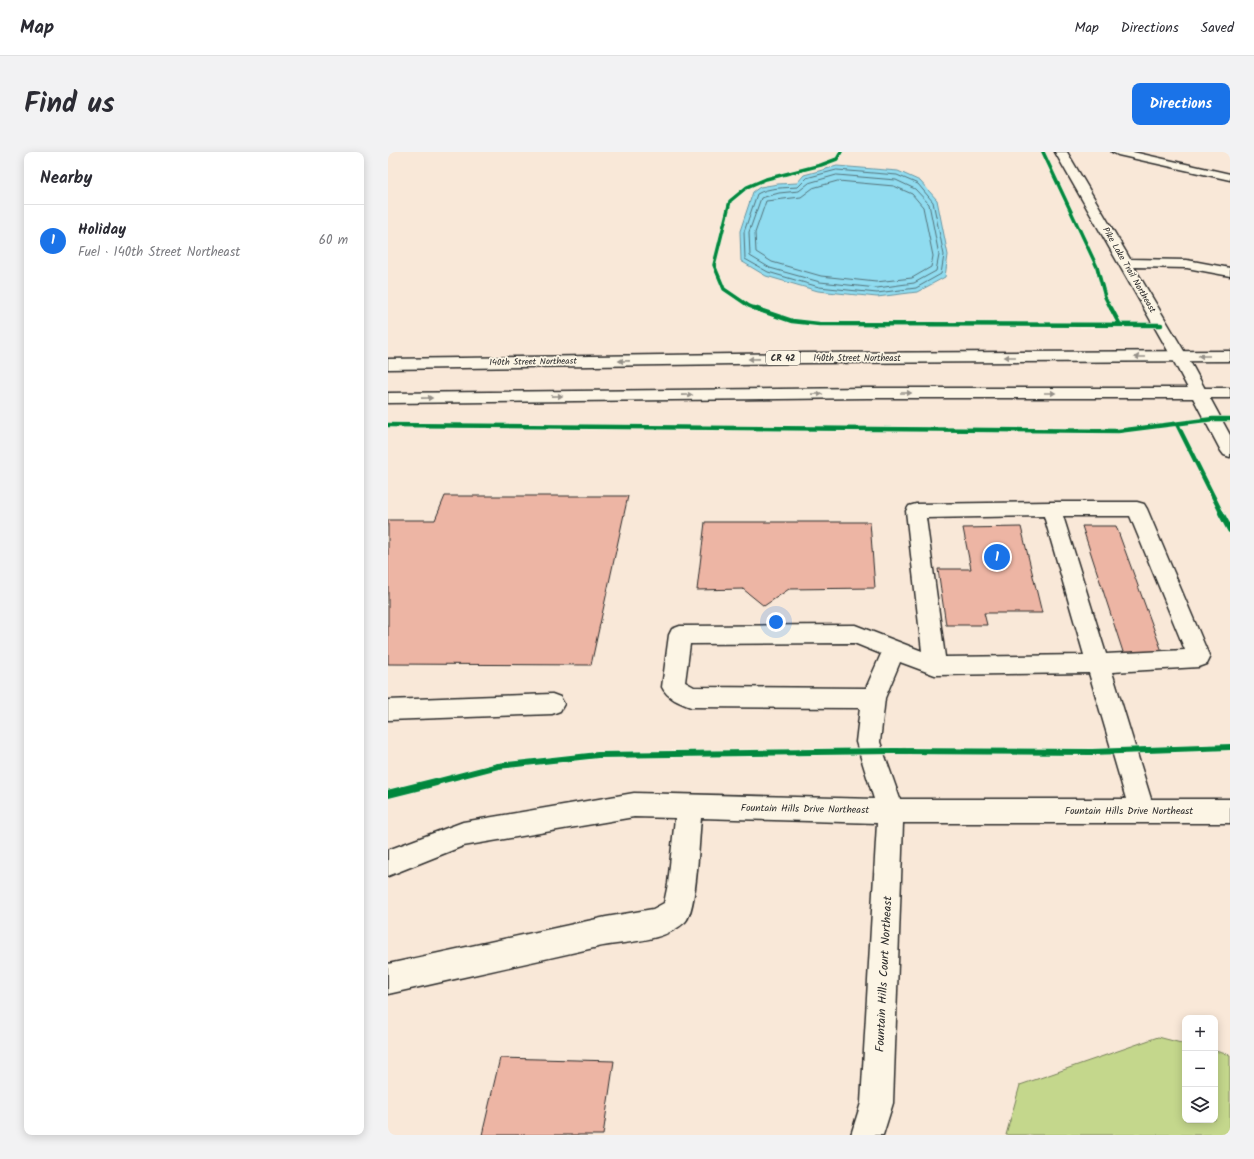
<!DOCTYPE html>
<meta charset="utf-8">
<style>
:root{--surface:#fff;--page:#f2f2f3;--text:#2b2b33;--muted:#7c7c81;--line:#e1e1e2;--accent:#1a73e8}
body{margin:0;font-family:Kalam,sans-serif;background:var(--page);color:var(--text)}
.controls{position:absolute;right:12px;bottom:12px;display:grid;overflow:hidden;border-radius:8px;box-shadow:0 2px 10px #0003}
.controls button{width:36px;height:36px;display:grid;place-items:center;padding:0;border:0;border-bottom:1px solid var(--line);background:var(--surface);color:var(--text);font:20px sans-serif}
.you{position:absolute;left:388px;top:470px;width:14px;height:14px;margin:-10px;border:3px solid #fff;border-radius:50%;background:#1a73e8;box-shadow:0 0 0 6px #1a73e833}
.badge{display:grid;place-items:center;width:26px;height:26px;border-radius:50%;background:var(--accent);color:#fff;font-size:13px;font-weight:700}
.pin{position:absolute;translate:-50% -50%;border:2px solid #fff;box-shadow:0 1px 4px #0006}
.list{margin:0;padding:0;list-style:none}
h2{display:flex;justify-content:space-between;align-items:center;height:52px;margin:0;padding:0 16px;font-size:17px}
h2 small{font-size:13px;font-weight:400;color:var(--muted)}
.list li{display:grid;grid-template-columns:26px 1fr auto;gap:12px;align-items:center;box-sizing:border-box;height:72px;padding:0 16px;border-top:1px solid var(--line)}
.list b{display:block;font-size:15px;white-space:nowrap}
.list p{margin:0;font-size:13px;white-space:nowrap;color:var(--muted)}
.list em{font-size:13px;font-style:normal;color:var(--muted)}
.icon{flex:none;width:22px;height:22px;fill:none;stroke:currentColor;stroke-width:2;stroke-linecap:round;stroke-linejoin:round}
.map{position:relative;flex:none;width:842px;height:983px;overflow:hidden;border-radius:8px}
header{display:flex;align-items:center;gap:24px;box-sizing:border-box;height:56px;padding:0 20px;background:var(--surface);border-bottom:1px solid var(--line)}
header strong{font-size:19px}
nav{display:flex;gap:22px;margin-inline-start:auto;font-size:14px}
.intro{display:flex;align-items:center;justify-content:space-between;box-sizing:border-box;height:96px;padding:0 24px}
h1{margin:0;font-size:28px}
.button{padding:10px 18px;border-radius:8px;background:var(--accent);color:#fff;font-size:14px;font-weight:700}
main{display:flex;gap:24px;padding:0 24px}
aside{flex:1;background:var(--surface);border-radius:8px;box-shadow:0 2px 10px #0003}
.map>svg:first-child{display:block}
</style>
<header>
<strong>Map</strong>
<nav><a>Map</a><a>Directions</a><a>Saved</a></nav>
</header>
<div class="intro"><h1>Find us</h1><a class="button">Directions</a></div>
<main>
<aside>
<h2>Nearby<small></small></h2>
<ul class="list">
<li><span class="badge">1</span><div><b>Holiday</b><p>Fuel · 140th Street Northeast</p></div><em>60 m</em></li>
</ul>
</aside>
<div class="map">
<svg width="842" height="983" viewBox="0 0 842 983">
<rect width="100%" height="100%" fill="#f9e8d8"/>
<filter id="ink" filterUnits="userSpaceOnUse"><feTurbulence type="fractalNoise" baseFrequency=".025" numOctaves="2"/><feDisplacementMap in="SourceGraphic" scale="8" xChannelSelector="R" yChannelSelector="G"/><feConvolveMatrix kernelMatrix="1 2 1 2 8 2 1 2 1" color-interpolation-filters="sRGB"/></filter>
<g filter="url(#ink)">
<path fill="#c4d78c" stroke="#78815c" d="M 770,885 L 797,892 L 797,968 L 827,968 L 827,899 L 842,903 L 842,983 L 618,983 L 632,933 Z"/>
<path fill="#90dcf0" stroke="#6895a1" d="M 449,14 L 510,19 L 532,29 L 549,48 L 560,103 L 557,125 L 529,140 L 489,145 L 430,139 L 378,124 L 353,109 L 352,79 L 365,40 L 372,35 L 390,32 L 409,31 L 416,23 Z"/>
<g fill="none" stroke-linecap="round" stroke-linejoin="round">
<path stroke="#53727a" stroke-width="1" d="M 449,18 L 509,23 L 530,32 L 545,50 L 556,103 L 553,122 L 528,136 L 489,141 L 431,135 L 380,120 L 357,107 L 356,80 L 369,42 C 381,35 397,36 410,35 L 419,26 Z
M 449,23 L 508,28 L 527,37 L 541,52 L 551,103 L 548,119 L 526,131 L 489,136 L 432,130 L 382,116 L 362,104 L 361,80 L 373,46 L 391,41 L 411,39 L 421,31 Z
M 450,29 L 506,34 L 524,42 L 535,55 L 545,104 L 543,115 L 524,126 L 488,130 L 433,124 L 384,110 L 368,100 L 367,81 L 378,49 L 413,45 L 425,36 Z"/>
</g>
<path fill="#edb5a4" stroke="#2b2b2b" d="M 57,344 L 240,344 L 203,513 L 0,512 L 0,368 L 47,368 Z
M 317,370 L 482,370 L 487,436 L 401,437 L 376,454 L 355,437 L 309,438 Z
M 694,374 L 728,374 L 775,502 L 736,503 Z
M 633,375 L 654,461 L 596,461 L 599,473 L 558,473 L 550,417 L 583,417 L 575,376 Z
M 112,906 L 226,909 L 215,983 L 94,983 Z"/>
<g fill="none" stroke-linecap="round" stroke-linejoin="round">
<g stroke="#2b2b2b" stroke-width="3">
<path id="minor" d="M 667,0 L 679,0 L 742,107 L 799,108 L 842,116 L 842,124 L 799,116 L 746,115 L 799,204 L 842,283 L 842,305 L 836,303 L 833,299 L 783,204 Z
M 724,0 L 745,0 L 842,22 L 842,28 L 730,3 Z
M 663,350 L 749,350 L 756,352 L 759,357 L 822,506 L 819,512 L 811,515 L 724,520 L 763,647 L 842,647 L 842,671 L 515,671 L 505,951 L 495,983 L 463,983 L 473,951 L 489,671 L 313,666 C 311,685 309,760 297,770 C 274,791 238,789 210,795 C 140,811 70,826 0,842 L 0,812 L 218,765 L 265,757 L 276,751 L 280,732 L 287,666 L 246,665 L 75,694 L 0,724 L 0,698 L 75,670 L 246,641 L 486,647 L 468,590 L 472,556 L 303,555 C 292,551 279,546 274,535 L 281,483 L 284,477 L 292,474 L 467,473 L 534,499 L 518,359 L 521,354 L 528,352 ZM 656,364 L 696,503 L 557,505 L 538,366 ZM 675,364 L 742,364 L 797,498 L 718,502 ZM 466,491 L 493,502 L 478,536 L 306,535 L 297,530 L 302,492 ZM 512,510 L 547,523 L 701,521 L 738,647 L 512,647 L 492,590 L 497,546 Z
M 164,542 L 172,545 L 176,552 L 172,559 L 164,562 L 0,568 L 0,548 Z"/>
</g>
<g stroke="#2b2b2b" stroke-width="3">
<path id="highway" d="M 842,199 L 842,209 L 415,211 L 0,217 L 0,207 L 415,201 Z
M 479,236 L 842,236 L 842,246 L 479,246 L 0,251 L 0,241 Z"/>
</g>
<use href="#minor" fill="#fcf5e5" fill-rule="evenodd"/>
<use href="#highway" fill="#fcf5e5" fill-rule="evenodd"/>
<g stroke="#fcf5e5" stroke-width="5">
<path id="cycleway-far3" d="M 655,0 L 709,115 L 717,145 L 723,157
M 369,157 L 361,154 L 336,137 L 326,113 L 342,49 L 359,35 L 378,27 L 433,13 L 449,7 L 453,0"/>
</g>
<g stroke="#fcf5e5" stroke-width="6">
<path id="cycleway-far2" d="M 366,156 L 404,169 L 431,172 L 773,173
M 723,156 L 732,173
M 789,272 L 834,362
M 0,273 L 730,279 L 825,267 L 842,267"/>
</g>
<g stroke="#fcf5e5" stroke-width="8">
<path id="cycleway-far1" d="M 833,361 L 842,378
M 44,631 L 110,614 L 210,603 L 505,599 L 704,600 L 842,595"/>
</g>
<g stroke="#fcf5e5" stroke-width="10">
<path id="cycleway" d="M 0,642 L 48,630"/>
</g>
<use href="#cycleway-far3" stroke="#00873e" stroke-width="3.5"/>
<use href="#cycleway-far2" stroke="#00873e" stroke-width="4.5"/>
<use href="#cycleway-far1" stroke="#00873e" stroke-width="6"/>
<use href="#cycleway" stroke="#00873e" stroke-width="8"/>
</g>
<defs><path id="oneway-solid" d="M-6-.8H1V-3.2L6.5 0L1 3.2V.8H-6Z"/></defs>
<g fill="#949088">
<use href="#oneway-solid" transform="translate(816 204) rotate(180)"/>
<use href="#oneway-solid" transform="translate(622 205) rotate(180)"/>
<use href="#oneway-solid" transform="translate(752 205) rotate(180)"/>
<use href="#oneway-solid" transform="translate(366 207) rotate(179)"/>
<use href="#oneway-solid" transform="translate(236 209) rotate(179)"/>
<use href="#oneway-solid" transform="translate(518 241)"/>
<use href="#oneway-solid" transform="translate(662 241)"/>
<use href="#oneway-solid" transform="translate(429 242) rotate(-1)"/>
<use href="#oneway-solid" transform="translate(299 243) rotate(-1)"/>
<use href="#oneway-solid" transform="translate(169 244) rotate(-1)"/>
<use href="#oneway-solid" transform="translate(39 246) rotate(-1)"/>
</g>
</g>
<g text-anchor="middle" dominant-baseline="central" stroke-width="3.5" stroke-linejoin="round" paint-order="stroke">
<g font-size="9" fill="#2b2b2b" stroke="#fcf5e5">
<text transform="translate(741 118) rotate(60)">Pike Lake Trail Northeast</text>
<text x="469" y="206">140th Street Northeast</text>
<text transform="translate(145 210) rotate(-1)">140th Street Northeast</text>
</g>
<rect fill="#fcf5e5" stroke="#6a6863" stroke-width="1" x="378" y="199" width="34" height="14" rx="3"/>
<g font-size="9" font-weight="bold" fill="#2b2b2b">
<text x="395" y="206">CR 42</text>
</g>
<g font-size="10" fill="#2b2b2b" stroke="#fcf5e5">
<text transform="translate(417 657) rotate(1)">Fountain Hills Drive Northeast</text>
<text x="741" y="659">Fountain Hills Drive Northeast</text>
</g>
<g font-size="12" fill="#2b2b2b" stroke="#fcf5e5">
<text transform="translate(496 822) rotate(-87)">Fountain Hills Court Northeast</text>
</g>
</g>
</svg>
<div class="controls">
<button>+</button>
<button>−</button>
<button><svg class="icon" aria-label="layers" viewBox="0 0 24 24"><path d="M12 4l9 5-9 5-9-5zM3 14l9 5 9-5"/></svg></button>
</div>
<div class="you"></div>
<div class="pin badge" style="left:609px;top:405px">1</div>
</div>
</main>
